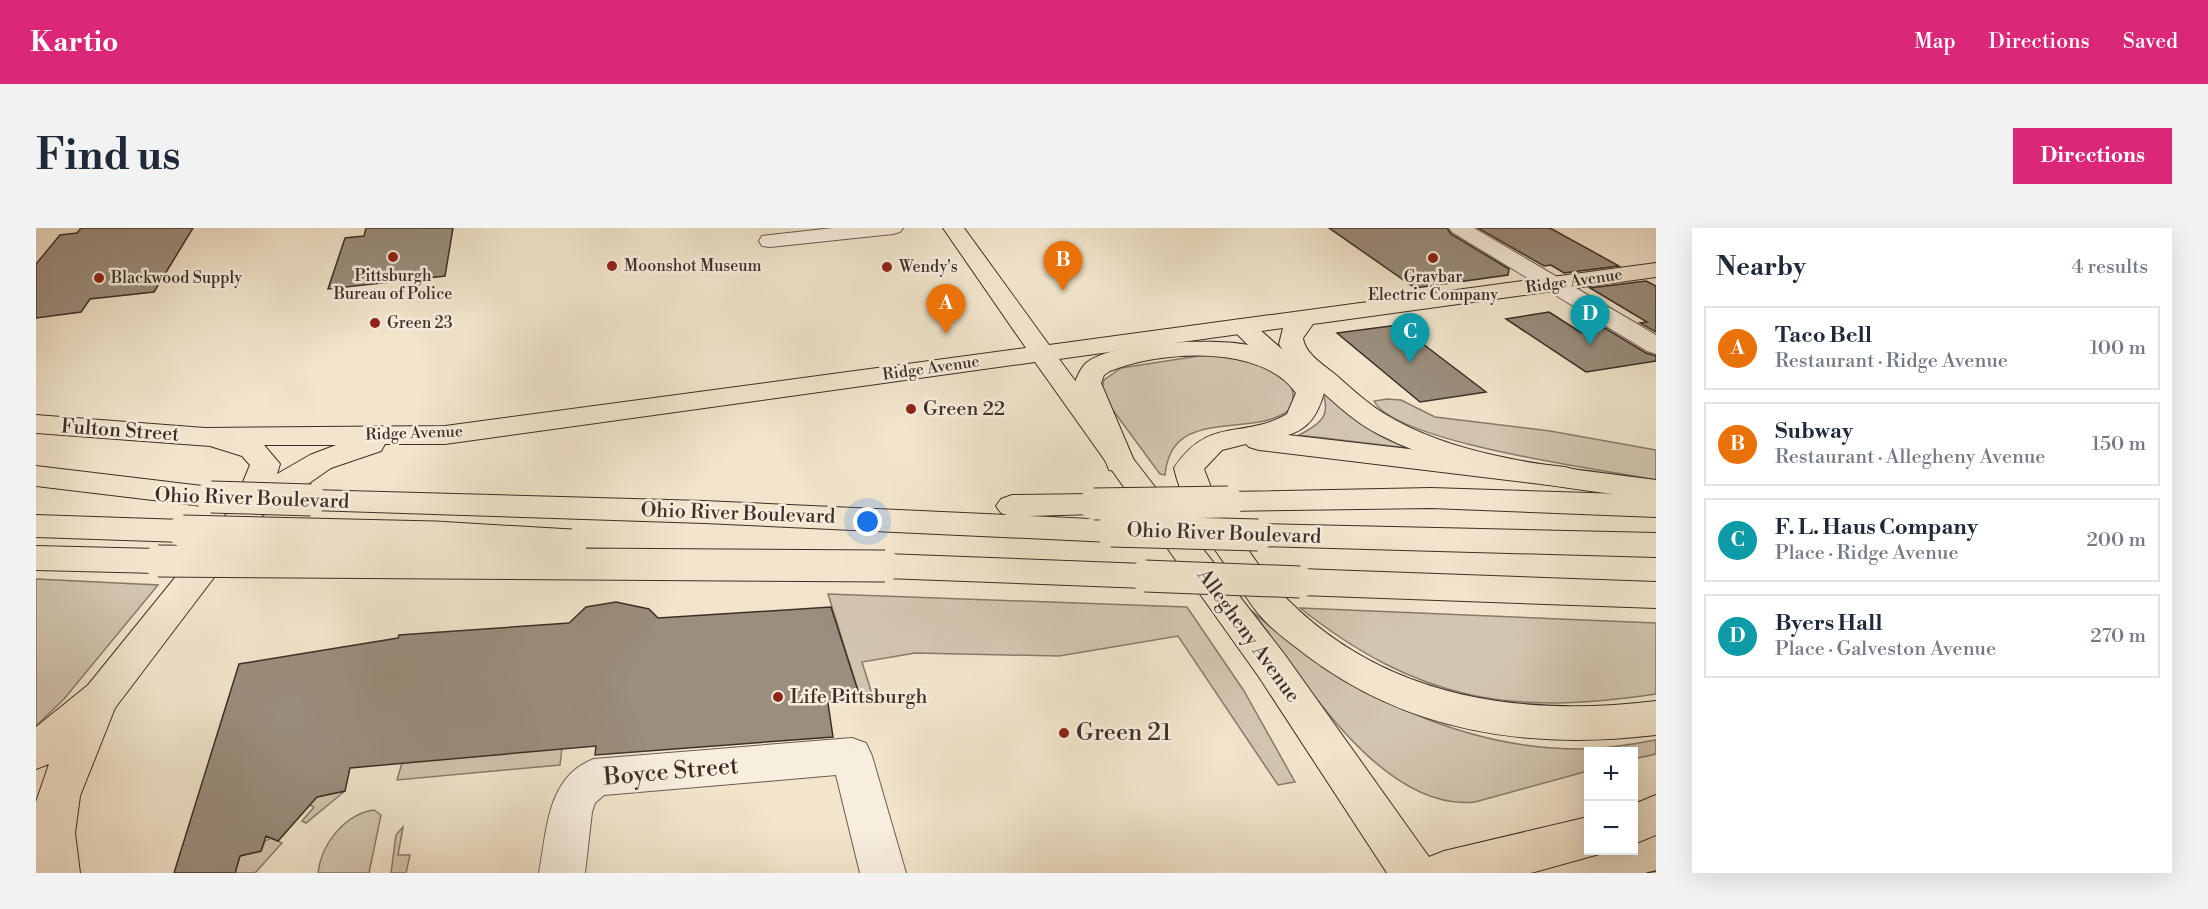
<!DOCTYPE html>
<meta charset="utf-8">
<style>
:root{--surface:#fff;--page:#f2f2f3;--text:#1f2937;--muted:#747a83;--line:#e0e1e3;--accent:#db2777}
body{margin:0;font-family:"Libre Bodoni",serif;background:var(--page);color:var(--text)}
.controls{position:absolute;right:18px;bottom:18px;display:grid;overflow:hidden;border-radius:0px;box-shadow:0 6px 24px #0002}
.controls button{width:54px;height:54px;display:grid;place-items:center;padding:0;border:0;border-bottom:2px solid var(--line);background:var(--surface);color:var(--text);font:30px sans-serif}
.you{position:absolute;left:832px;top:294px;width:21px;height:21px;margin:-15px;border:4px solid #fff;border-radius:50%;background:#1a73e8;box-shadow:0 0 0 9px #1a73e833}
.badge{display:grid;place-items:center;width:39px;height:39px;border-radius:50%;background:var(--accent);color:#fff;font-size:20px;font-weight:700}
.pin{position:absolute;translate:-50% -50px;filter:drop-shadow(0 2px 3px #0008)}
.pin::after{content:'';position:absolute;top:32px;width:21px;height:18px;background:inherit;clip-path:polygon(0 0,100% 0,50% 100%)}
.list{margin:0;padding:0;list-style:none}
h2{display:flex;justify-content:space-between;align-items:center;height:78px;margin:0;padding:0 24px;font-size:26px}
h2 small{font-size:20px;font-weight:400;color:var(--muted)}
.list li{display:grid;grid-template-columns:39px 1fr auto;gap:18px;align-items:center;box-sizing:border-box;height:84px;margin:0 12px 12px;padding:0 12px;border:2px solid var(--line);border-radius:0px}
.list b{display:block;font-size:22px;white-space:nowrap}
.list p{margin:0;font-size:20px;white-space:nowrap;color:var(--muted)}
.list em{font-size:20px;font-style:normal;color:var(--muted)}
.map{position:relative;flex:none;width:1620px;height:645px;overflow:hidden;border-radius:0px}
header{display:flex;align-items:center;gap:36px;box-sizing:border-box;height:84px;padding:0 30px;background:var(--accent);color:#fff}
header strong{font-size:28px}
nav{display:flex;gap:33px;margin-inline-start:auto;font-size:21px}
.intro{display:flex;align-items:center;justify-content:space-between;box-sizing:border-box;height:144px;padding:0 36px}
h1{margin:0;font-size:42px}
.button{padding:15px 27px;border-radius:0px;background:var(--accent);color:#fff;font-size:21px;font-weight:700}
main{display:flex;gap:36px;padding:0 36px}
aside{flex:1;background:var(--surface);border-radius:0px;box-shadow:0 6px 24px #0002}
.map>svg:first-child{display:block}
</style>
<header>
<strong>Kartio</strong>
<nav><a>Map</a><a>Directions</a><a>Saved</a></nav>
</header>
<div class="intro"><h1>Find us</h1><a class="button">Directions</a></div>
<main>
<div class="map">
<svg width="1620" height="645" viewBox="0 0 1620 645">
<rect width="100%" height="100%" fill="#f2e5cc"/>
<filter id="stains"><feTurbulence type="fractalNoise" baseFrequency=".00333" numOctaves="4"/><feColorMatrix values="0 0 0 0 .2 0 0 0 0 .09 0 0 0 0 .02 0 0 0 .5 -.17"/></filter>
<radialGradient id="worn" r=".72"><stop offset=".6" stop-color="#630" stop-opacity="0"/><stop offset="1" stop-color="#630" stop-opacity=".3"/></radialGradient>
<path fill="#d3c6b0" stroke="#887a6c" stroke-width="1.5" d="M 1169,127 C 1191,127 1260,138 1257,170 C 1257,176 1254,182 1249,185 C 1211,209 1135,179 1129,247 L 1124,246 L 1068,170 L 1066,160 L 1068,152 L 1085,140 Z
M 1284,157 L 1388,222 L 1263,207 C 1289,194 1296,185 1284,157 Z
M 1351,171 L 1365,172 L 1399,189 L 1514,203 L 1620,222 L 1620,252 C 1568,242 1360,215 1338,173 Z
M 0,351 L 122,357 L 28,471 L 0,498 Z
M 792,366 L 1151,379 L 1208,463 L 1259,554 L 1242,557 L 1142,408 L 1023,428 L 879,425 L 826,434 L 836,466 L 824,469 Z
M 1264,380 L 1620,395 L 1620,466 C 1474,488 1382,473 1264,380 Z
M 1216,383 C 1306,462 1424,522 1547,521 C 1572,521 1596,516 1620,512 L 1620,526 L 1598,531 L 1598,524 L 1552,524 L 1552,543 L 1439,574 C 1345,584 1266,449 1216,383 Z
M 526,520 L 524,537 L 361,552 L 366,535 Z
M 309,563 L 270,595 L 266,593 L 278,579 L 269,575 L 272,571 Z
M 338,582 L 345,587 L 333,645 L 282,645 C 285,616 309,586 338,582 Z
M 367,599 L 362,627 L 374,627 L 370,645 L 355,645 L 360,607 Z
M 235,610 L 246,615 L 219,645 L 199,645 L 204,628 L 225,623 L 229,613 Z"/>
<path fill="#9b8e7d" stroke="#3d2f28" stroke-width="1.5" d="M 45,0 L 157,0 L 118,64 L 54,71 L 45,84 L 0,90 L 0,36 L 24,7 L 41,5 Z
M 330,0 L 417,0 L 409,48 L 292,61 L 309,10 L 328,8 Z
M 1293,0 L 1411,0 L 1415,6 L 1473,41 L 1472,47 L 1379,60 Z
M 1442,0 L 1514,0 L 1583,38 L 1528,45 L 1515,37 L 1508,38 Z
M 1610,53 L 1620,58 L 1620,104 L 1604,95 L 1611,94 L 1554,60 Z
M 1513,84 L 1544,104 L 1569,100 L 1610,125 L 1620,128 L 1620,133 L 1550,144 L 1470,91 Z
M 1362,97 L 1450,164 L 1384,174 L 1301,105 Z
M 580,374 L 613,381 L 622,390 L 795,379 L 824,469 L 792,475 L 797,509 L 559,527 L 560,518 L 314,540 L 309,563 L 281,569 L 242,613 L 230,608 L 225,623 L 204,628 L 199,645 L 138,645 L 203,436 L 362,410 L 363,407 L 533,395 L 550,379 Z"/>
<g fill="none" stroke-linecap="round" stroke-linejoin="round">
<g stroke="#6a5c51" stroke-width="2">
<path id="minor" d="M 797,0 L 867,0 L 864,4 L 857,6 L 734,19 L 726,18 L 723,13 L 726,8 L 734,7 Z
M 1413,0 L 1438,0 L 1620,107 L 1620,126 L 1611,123 L 1416,4 Z
M 816,510 L 830,515 L 836,528 L 870,645 L 824,645 L 800,547 L 568,567 L 559,575 L 556,584 L 549,645 L 503,645 C 511,602 511,548 558,531 Z"/>
</g>
<g stroke="#3d2f28" stroke-width="2">
<path id="major" d="M 907,0 L 928,0 L 1013,117 L 1620,35 L 1620,49 L 1277,96 L 1267,110 C 1269,126 1288,137 1300,147 C 1317,162 1334,178 1354,189 C 1429,233 1535,240 1620,252 L 1620,272 C 1528,259 1428,250 1344,207 C 1321,196 1301,177 1282,160 C 1268,147 1252,134 1243,116 L 1247,100 L 1023,131 L 1095,228 L 1249,427 L 1393,629 L 1408,623 L 1552,589 L 1552,622 L 1568,622 L 1567,625 L 1495,645 L 1351,645 L 1223,449 L 999,134 L 409,216 L 349,216 L 345,223 L 295,240 L 223,290 L 79,480 L 44,568 L 39,605 L 44,645 L 0,645 L 0,574 L 13,536 L 0,541 L 0,499 L 52,457 L 197,278 L 214,237 L 206,228 L 174,218 L 0,205 L 0,187 L 169,200 L 409,198 L 990,120 ZM 228,217 L 300,217 L 274,227 L 241,246 L 244,236 Z
M 1620,567 L 1620,607 L 1598,616 L 1598,576 Z"/>
</g>
<g stroke="#3d2f28" stroke-width="2">
<path id="highway" d="M 1205,91 L 1214,93 L 1273,145 L 1288,165 C 1282,186 1273,201 1252,207 L 1529,239 L 1540,242 L 1544,249 L 1540,256 L 1529,259 L 1223,222 L 1213,219 L 1210,216 L 1186,222 L 1168,241 L 1179,270 L 1181,267 L 1192,264 L 1395,260 L 1620,267 L 1620,289 L 1395,280 L 1186,283 C 1206,312 1229,350 1254,374 C 1354,472 1488,489 1620,473 L 1620,507 C 1494,522 1373,505 1270,427 C 1256,416 1240,405 1228,392 C 1212,375 1202,355 1189,336 C 1168,306 1146,276 1138,240 C 1173,187 1207,212 1251,186 L 1260,165 C 1226,116 1125,122 1074,143 L 1068,147 L 1065,155 L 1099,235 L 1095,242 L 1084,244 L 1073,242 L 1039,155 C 1041,148 1045,140 1050,135 C 1076,113 1180,110 1212,117 L 1193,98 L 1196,93 Z
M 0,238 L 175,259 L 186,262 L 190,269 L 186,276 L 175,279 L 0,258 Z
M 275,262 L 668,273 L 971,287 L 965,285 L 960,278 L 965,271 L 976,267 L 1058,266 L 1069,269 L 1074,276 L 1069,283 L 1058,286 L 993,288 L 1075,292 L 1086,295 L 1091,303 L 1086,311 L 1075,314 L 668,295 L 275,282 L 264,279 L 259,272 L 264,265 Z
M 0,287 L 147,292 L 158,295 L 163,303 L 158,311 L 147,314 L 0,309 Z
M 1222,296 L 1620,305 L 1620,329 L 1222,318 L 1211,315 L 1206,307 L 1211,299 Z
M 0,318 L 122,321 L 134,325 L 139,333 L 134,341 L 122,345 L 0,342 Z
M 849,326 L 1109,336 L 1121,339 L 1126,348 L 1121,357 L 1109,360 L 849,350 L 837,347 L 832,338 L 837,329 Z
M 1264,341 L 1620,354 L 1620,380 L 1264,367 L 1252,363 L 1247,354 L 1252,345 Z"/>
</g>
<use href="#minor" fill="#f7eede" fill-rule="evenodd"/>
<use href="#major" fill="#f2e5cc" fill-rule="evenodd"/>
<use href="#highway" fill="#f2e5cc" fill-rule="evenodd"/>
<path stroke="#3d2f28" stroke-width="1.5" d="M 1611,645 L 1620,643"/>
<g stroke="#3d2f28" stroke-width="33" stroke-linecap="butt">
<path id="highway-bridge" d="M 175,269 L 275,272
M 1058,276 L 1192,274
M 147,303 L 399,309 L 535,317
M 1075,303 L 1222,307
M 122,333 L 849,338
M 1109,348 L 1264,354"/>
</g>
<use href="#highway-bridge" stroke="#f2e5cc" stroke-width="31"/>
</g>
<g fill="#8f2418" stroke="#f7eede" stroke-width="2">
<circle cx="357" cy="29" r="6"/>
<circle cx="1397" cy="30" r="6"/>
<circle cx="576" cy="38" r="6"/>
<circle cx="851" cy="39" r="6"/>
<circle cx="63" cy="50" r="6"/>
<circle cx="339" cy="95" r="6"/>
<circle cx="875" cy="181" r="6"/>
<circle cx="742" cy="469" r="6"/>
<circle cx="1028" cy="505" r="6"/>
</g>
<g text-anchor="middle" dominant-baseline="central" stroke-width="5" stroke-linejoin="round" paint-order="stroke">
<g font-size="16" fill="#3d2f28" stroke="#f7eede" text-anchor="start">
<text x="588" y="38">Moonshot Museum</text>
<text x="863" y="39">Wendy's</text>
<text x="357" y="48" text-anchor="middle">Pittsburgh<tspan x="357" dy="18">Bureau of Police</tspan></text>
<text x="1397" y="49" text-anchor="middle">Graybar<tspan x="1397" dy="18">Electric Company</tspan></text>
<text x="75" y="50">Blackwood Supply</text>
<text x="351" y="95">Green 23</text>
</g>
<g font-size="16" fill="#3d2f28" stroke="#f7eede">
<text transform="translate(1538 53) rotate(-8)">Ridge Avenue</text>
<text transform="translate(895 140) rotate(-8)">Ridge Avenue</text>
<text transform="translate(378 205) rotate(-2)">Ridge Avenue</text>
</g>
<g font-size="20" fill="#3d2f28" stroke="#f7eede" text-anchor="start">
<text x="887" y="181">Green 22</text>
<text x="754" y="469">Life Pittsburgh</text>
</g>
<g font-size="20" fill="#3d2f28" stroke="#f7eede">
<text transform="translate(84 203) rotate(4)">Fulton Street</text>
<text transform="translate(216 271) rotate(2)">Ohio River Boulevard</text>
<text transform="translate(702 286) rotate(2)">Ohio River Boulevard</text>
<text transform="translate(1188 306) rotate(2)">Ohio River Boulevard</text>
<text transform="translate(1212 408) rotate(54)">Allegheny Avenue</text>
</g>
<g font-size="24" fill="#3d2f28" stroke="#f7eede" text-anchor="start">
<text x="1040" y="505">Green 21</text>
</g>
<g font-size="24" fill="#3d2f28" stroke="#f7eede">
<text transform="translate(635 544) rotate(-5)">Boyce Street</text>
</g>
</g>
<rect width="100%" height="100%" filter="url(#stains)"/>
<rect width="100%" height="100%" fill="url(#worn)"/>
</svg>
<div class="controls">
<button>+</button>
<button>−</button>
</div>
<div class="you"></div>
<div class="pin badge" style="left:910px;top:106px;background:#e8710a">A</div>
<div class="pin badge" style="left:1027px;top:63px;background:#e8710a">B</div>
<div class="pin badge" style="left:1374px;top:135px;background:#0f9aa8">C</div>
<div class="pin badge" style="left:1554px;top:117px;background:#0f9aa8">D</div>
</div>
<aside>
<h2>Nearby<small>4 results</small></h2>
<ul class="list">
<li><span class="badge" style="background:#e8710a">A</span><div><b>Taco Bell</b><p>Restaurant · Ridge Avenue</p></div><em>100 m</em></li>
<li><span class="badge" style="background:#e8710a">B</span><div><b>Subway</b><p>Restaurant · Allegheny Avenue</p></div><em>150 m</em></li>
<li><span class="badge" style="background:#0f9aa8">C</span><div><b>F. L. Haus Company</b><p>Place · Ridge Avenue</p></div><em>200 m</em></li>
<li><span class="badge" style="background:#0f9aa8">D</span><div><b>Byers Hall</b><p>Place · Galveston Avenue</p></div><em>270 m</em></li>
</ul>
</aside>
</main>
